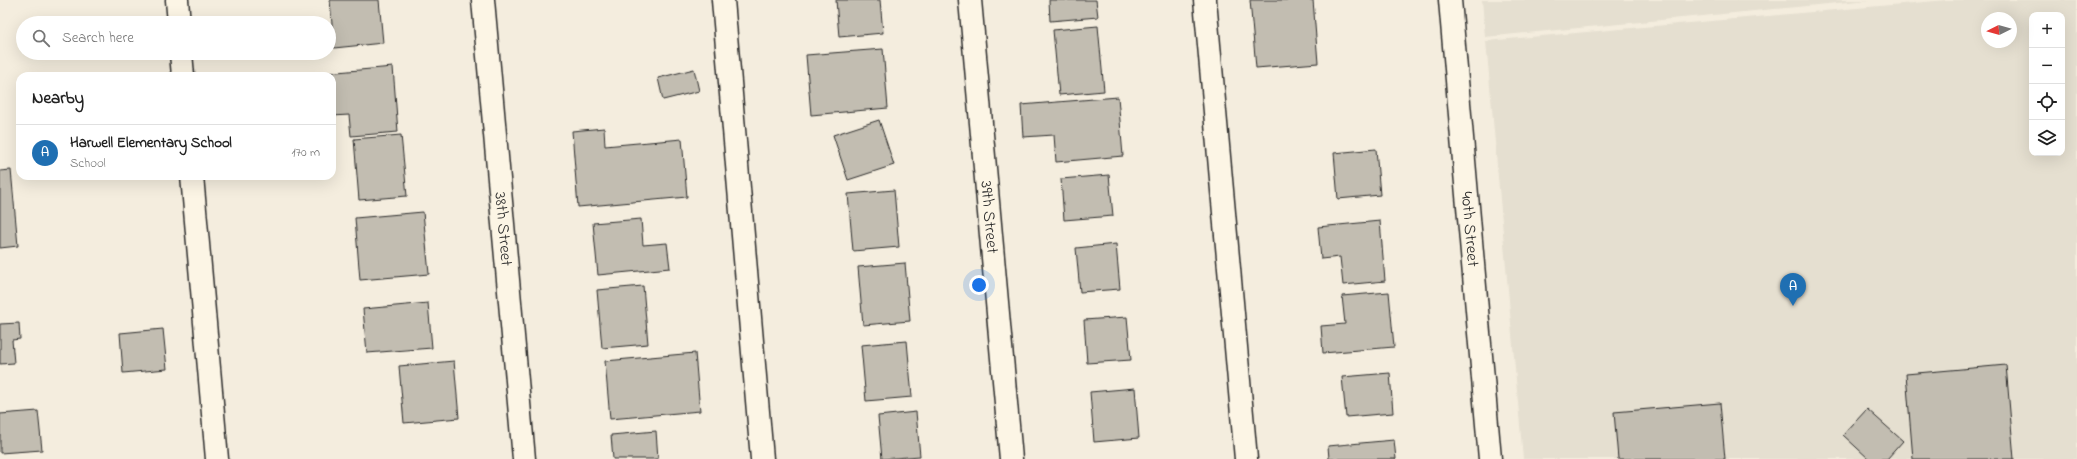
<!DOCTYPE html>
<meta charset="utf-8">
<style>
:root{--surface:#fff;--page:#f2f2f2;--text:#222;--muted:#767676;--line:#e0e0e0;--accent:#1f6fb2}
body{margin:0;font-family:"Indie Flower",sans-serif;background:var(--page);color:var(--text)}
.controls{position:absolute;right:12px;top:12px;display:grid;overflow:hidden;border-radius:8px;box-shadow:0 4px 16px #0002}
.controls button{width:36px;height:36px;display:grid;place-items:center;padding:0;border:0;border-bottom:1px solid var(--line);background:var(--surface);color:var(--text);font:20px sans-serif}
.compass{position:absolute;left:1981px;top:12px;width:36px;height:36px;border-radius:50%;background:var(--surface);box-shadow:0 4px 16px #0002;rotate:265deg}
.you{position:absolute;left:979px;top:285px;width:14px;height:14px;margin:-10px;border:3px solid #fff;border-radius:50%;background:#1a73e8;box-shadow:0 0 0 6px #1a73e833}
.badge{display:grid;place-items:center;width:26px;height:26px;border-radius:50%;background:var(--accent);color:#fff;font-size:13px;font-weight:700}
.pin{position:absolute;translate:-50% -33px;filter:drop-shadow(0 1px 2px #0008)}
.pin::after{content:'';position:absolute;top:21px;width:14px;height:12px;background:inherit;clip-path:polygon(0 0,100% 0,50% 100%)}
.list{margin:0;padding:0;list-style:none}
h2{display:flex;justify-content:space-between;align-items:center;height:52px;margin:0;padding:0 16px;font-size:17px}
h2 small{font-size:13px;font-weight:400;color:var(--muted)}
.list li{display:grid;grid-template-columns:26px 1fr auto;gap:12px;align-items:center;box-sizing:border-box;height:56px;padding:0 16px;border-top:1px solid var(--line)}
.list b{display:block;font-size:15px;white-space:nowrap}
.list p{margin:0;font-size:13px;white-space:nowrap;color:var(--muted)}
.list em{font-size:13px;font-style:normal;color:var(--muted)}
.icon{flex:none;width:22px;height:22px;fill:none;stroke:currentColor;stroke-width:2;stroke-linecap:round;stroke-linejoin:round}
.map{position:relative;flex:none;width:2077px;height:459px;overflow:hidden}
.search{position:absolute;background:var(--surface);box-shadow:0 4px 16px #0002;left:16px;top:16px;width:320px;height:44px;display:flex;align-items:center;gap:10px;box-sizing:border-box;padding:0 14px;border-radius:22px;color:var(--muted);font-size:15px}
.panel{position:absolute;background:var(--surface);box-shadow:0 4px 16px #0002;left:16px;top:72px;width:320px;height:108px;border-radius:12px}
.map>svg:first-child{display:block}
</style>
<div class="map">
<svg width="2077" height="459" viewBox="0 0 2077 459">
<rect width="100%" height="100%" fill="#f4edde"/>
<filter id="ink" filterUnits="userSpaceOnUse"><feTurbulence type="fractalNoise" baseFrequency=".025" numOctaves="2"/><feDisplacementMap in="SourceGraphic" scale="8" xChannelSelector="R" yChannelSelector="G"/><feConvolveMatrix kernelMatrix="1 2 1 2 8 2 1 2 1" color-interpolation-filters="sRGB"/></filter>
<g filter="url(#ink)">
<path fill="#e5dfd0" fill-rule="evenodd" d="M 1482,0 L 1869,0 L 1485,37 Z
M 1947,0 L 2077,0 L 2077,459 L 1523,459 L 1486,41 ZM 2032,15 L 2062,15 L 2062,153 L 2032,153 ZM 1987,18 L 2011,18 L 2011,42 L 1987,42 Z"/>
<path fill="#c2bdb1" stroke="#2b2b2b" d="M 330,0 L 379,0 L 383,43 L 334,48 Z
M 836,0 L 880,0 L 883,33 L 839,37 Z
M 1049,0 L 1096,0 L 1098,17 L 1050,21 Z
M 1250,0 L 1313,0 L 1318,63 L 1256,68 Z
M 1098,26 L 1104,91 L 1059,95 L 1053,30 Z
M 883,49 L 888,108 L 811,115 L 806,55 Z
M 393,67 L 398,132 L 351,136 L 349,115 L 332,116 L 332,76 L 326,76 L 326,73 Z
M 694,69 L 699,91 L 663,100 L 658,78 Z
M 1118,97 L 1123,156 L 1056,162 L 1054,135 L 1023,137 L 1021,105 Z
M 879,120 L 894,165 L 848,180 L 833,135 Z
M 604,128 L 605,146 L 682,139 L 687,197 L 578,207 L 572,131 Z
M 401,135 L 407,196 L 359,200 L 354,139 Z
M 1376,149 L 1380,195 L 1338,199 L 1334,153 Z
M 11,170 L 18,246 L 0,248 L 0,171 Z
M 1109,175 L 1113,216 L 1064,220 L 1061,179 Z
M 894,190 L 899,247 L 853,251 L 848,194 Z
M 423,212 L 429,274 L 360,280 L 355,218 Z
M 641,219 L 643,245 L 667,243 L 670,268 L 598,275 L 593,223 Z
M 1380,221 L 1385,281 L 1343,285 L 1340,257 L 1321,259 L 1318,227 Z
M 1116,244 L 1120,289 L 1080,292 L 1076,248 Z
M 905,263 L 910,321 L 863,325 L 858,267 Z
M 643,286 L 648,344 L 602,348 L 597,290 Z
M 1389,292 L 1394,347 L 1323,353 L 1321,326 L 1345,324 L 1342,296 Z
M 428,303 L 432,348 L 367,353 L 363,309 Z
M 1127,317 L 1131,360 L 1087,363 L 1084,320 Z
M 19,323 L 20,339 L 12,340 L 14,363 L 0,364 L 0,324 Z
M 163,329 L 167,369 L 123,373 L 120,333 Z
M 907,341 L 912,397 L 866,401 L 861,345 Z
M 695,353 L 700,411 L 610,419 L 605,361 Z
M 454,361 L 459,418 L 404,423 L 399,366 Z
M 2006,365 L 2014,459 L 1913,459 L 1906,374 Z
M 1390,373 L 1393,413 L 1346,417 L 1342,377 Z
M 1135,388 L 1139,438 L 1094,442 L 1090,392 Z
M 1720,403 L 1725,459 L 1618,459 L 1614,412 Z
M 1867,409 L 1903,441 L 1887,459 L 1869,459 L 1843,435 Z
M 38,411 L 42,450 L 0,453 L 0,414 Z
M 916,412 L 920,456 L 882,459 L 878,416 Z
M 656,431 L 658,459 L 613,459 L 611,435 Z
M 1394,440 L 1396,459 L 1329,459 L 1328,446 Z"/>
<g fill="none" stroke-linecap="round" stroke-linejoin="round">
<g stroke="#2b2b2b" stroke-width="25">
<g id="minor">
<path d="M 177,0 L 179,23"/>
<path id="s1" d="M 483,0 L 524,459"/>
<path d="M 723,0 L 762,459"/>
<path id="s2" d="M 970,0 L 1011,459"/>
<path d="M 1205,0 L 1246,459"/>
<path id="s3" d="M 1450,0 L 1490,459"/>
<path d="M 181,53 L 183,76"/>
<path d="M 192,176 L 217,459"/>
</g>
</g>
<use href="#minor" stroke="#fcf5e5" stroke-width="22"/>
</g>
</g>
<g text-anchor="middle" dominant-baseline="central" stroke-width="3" stroke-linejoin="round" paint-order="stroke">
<g font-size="17" fill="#2b2b2b" stroke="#fcf5e5">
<text stroke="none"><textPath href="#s2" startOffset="218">39th Street</textPath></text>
<text stroke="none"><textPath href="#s1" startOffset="230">38th Street</textPath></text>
<text stroke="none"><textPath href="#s3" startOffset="230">40th Street</textPath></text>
</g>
</g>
</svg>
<div class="controls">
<button>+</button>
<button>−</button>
<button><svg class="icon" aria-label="locate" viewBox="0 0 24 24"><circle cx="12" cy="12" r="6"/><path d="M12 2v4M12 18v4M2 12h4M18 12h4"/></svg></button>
<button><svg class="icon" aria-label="layers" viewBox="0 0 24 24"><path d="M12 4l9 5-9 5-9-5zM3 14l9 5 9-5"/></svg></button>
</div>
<svg class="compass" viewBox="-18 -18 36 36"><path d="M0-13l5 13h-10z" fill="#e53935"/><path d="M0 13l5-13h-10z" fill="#767676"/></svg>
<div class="you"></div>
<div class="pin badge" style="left:1793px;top:306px">A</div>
<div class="search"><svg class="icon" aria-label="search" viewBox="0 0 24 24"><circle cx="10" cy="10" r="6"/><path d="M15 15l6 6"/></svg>Search here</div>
<section class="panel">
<h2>Nearby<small></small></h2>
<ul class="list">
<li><span class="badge">A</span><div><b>Harwell Elementary School</b><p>School</p></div><em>170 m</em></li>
</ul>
</section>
</div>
